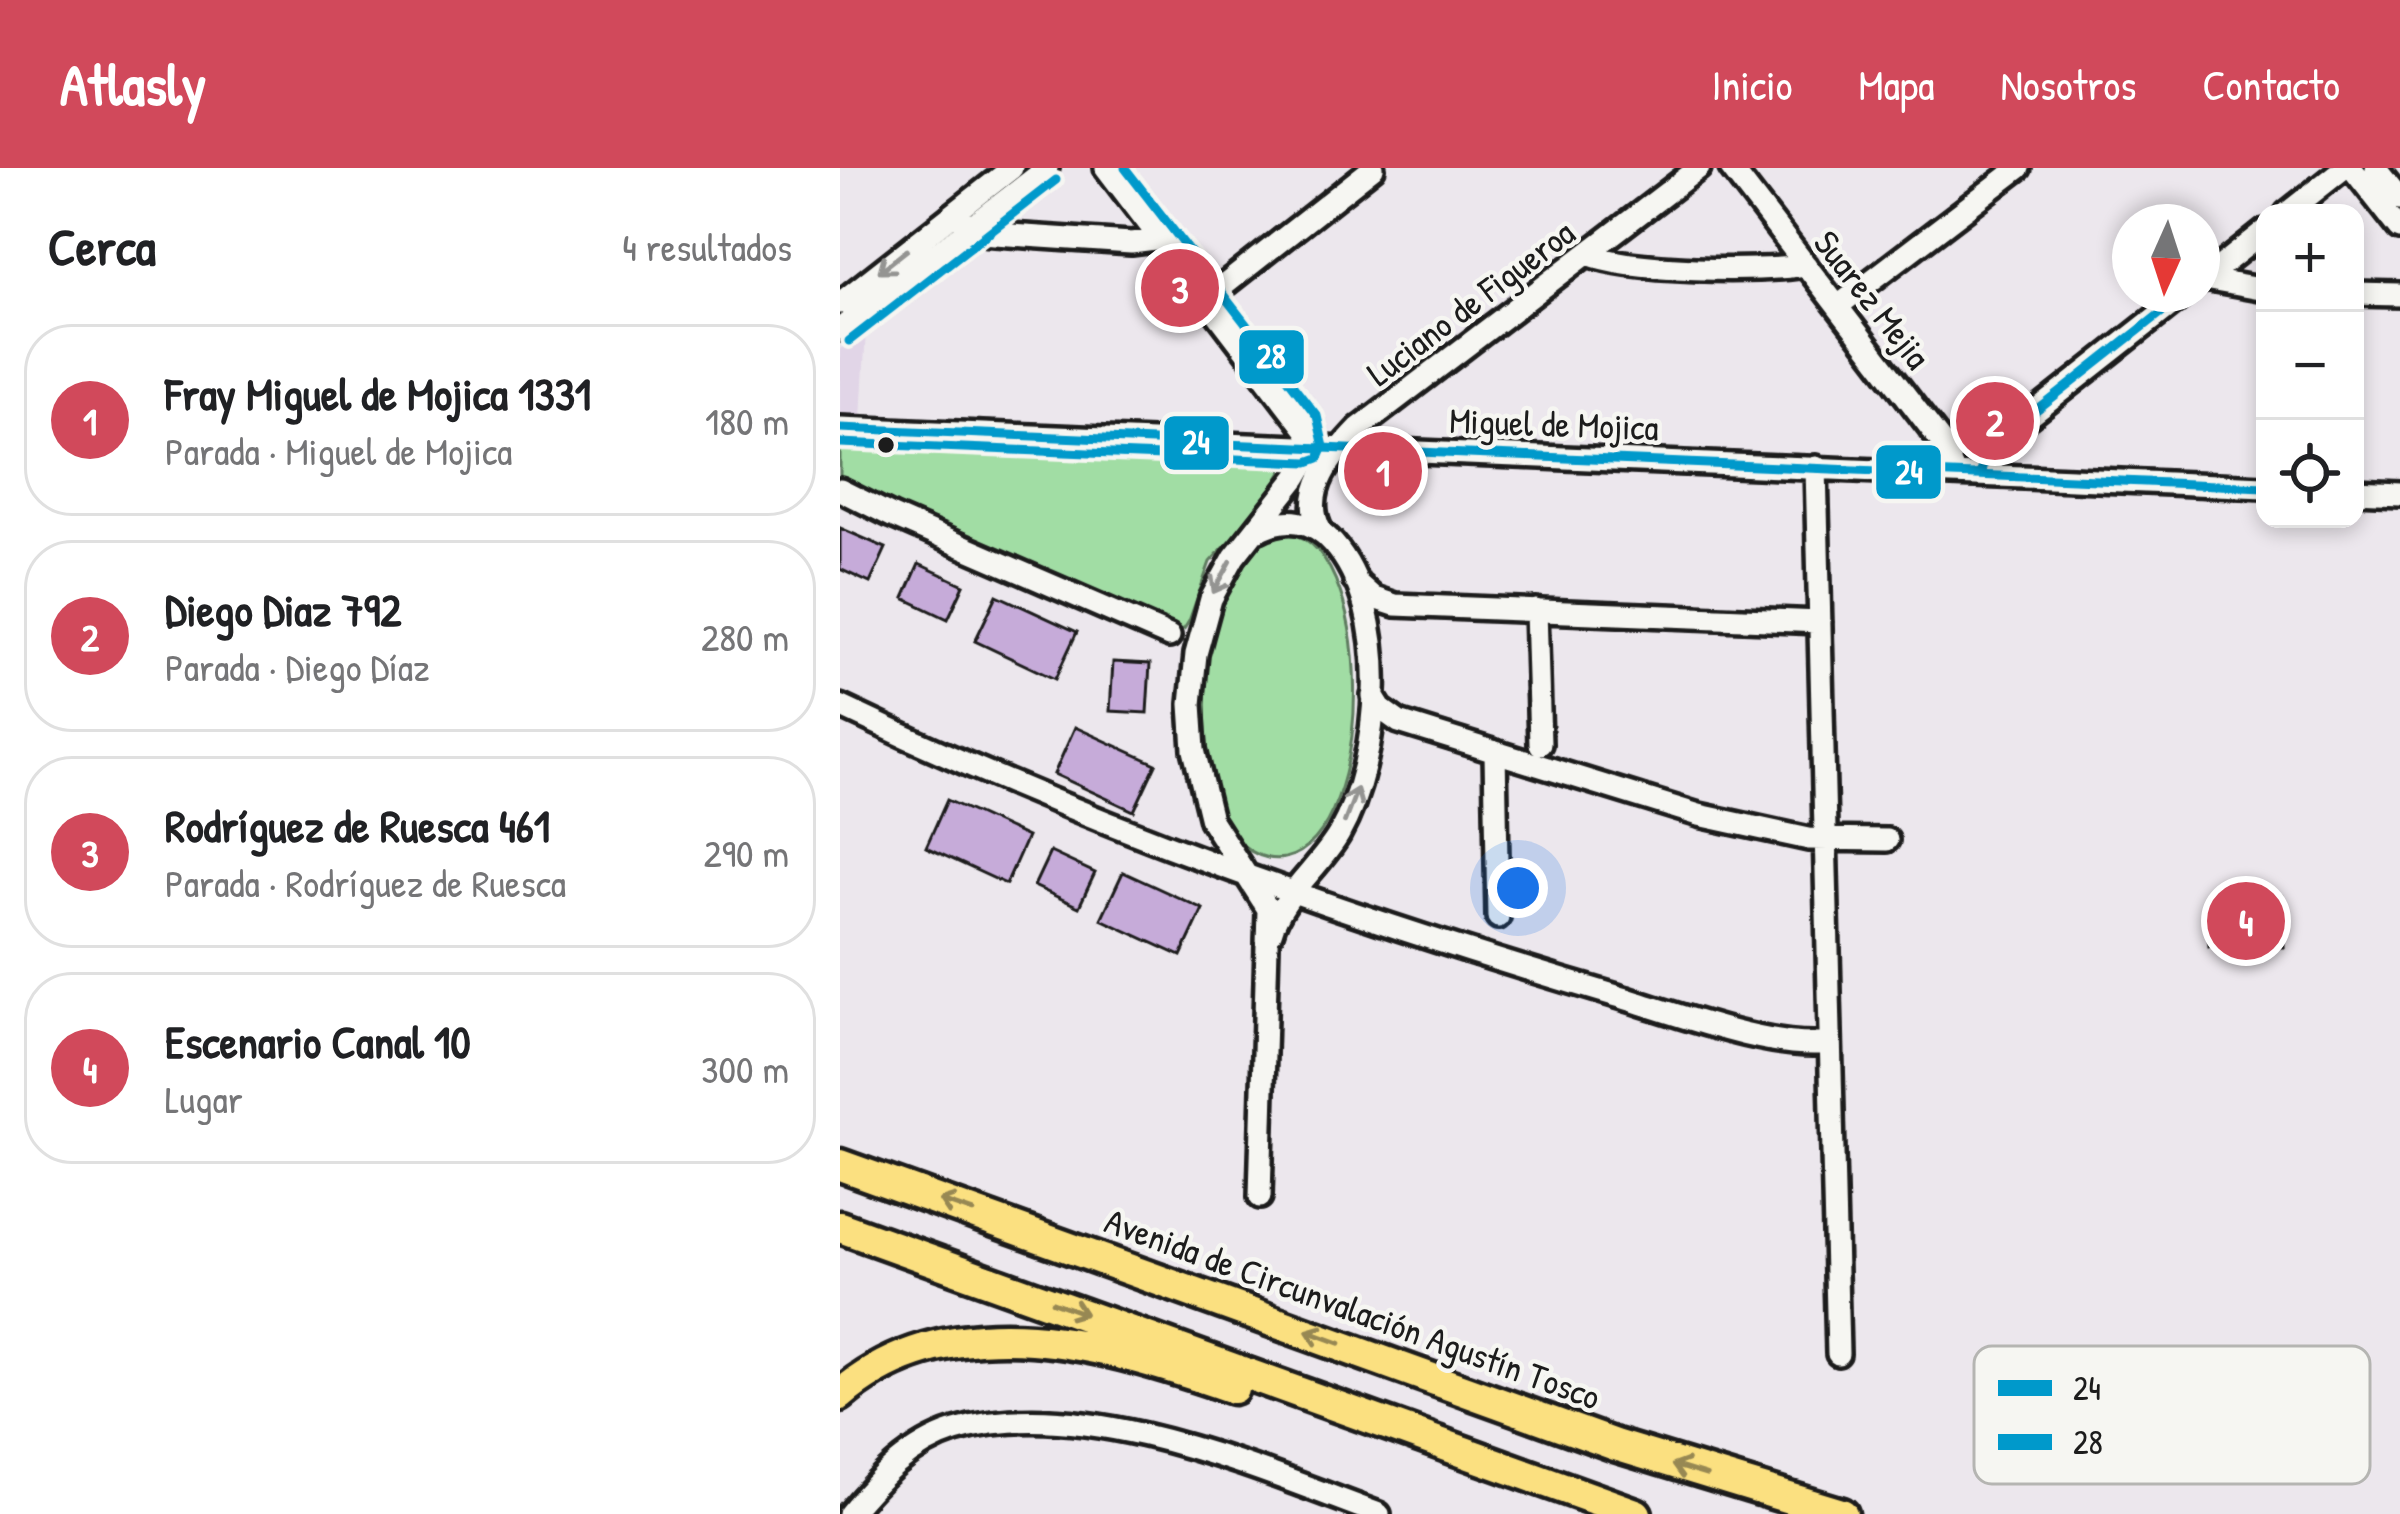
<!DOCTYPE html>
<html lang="es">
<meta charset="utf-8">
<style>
:root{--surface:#fff;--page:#f6f6f6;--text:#202124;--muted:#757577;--line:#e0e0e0;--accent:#d1495b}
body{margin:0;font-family:"Patrick Hand",sans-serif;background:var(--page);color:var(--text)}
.controls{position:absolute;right:36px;top:36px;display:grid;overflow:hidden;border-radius:24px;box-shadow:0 6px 18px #0003}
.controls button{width:108px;height:108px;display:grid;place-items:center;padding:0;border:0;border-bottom:3px solid var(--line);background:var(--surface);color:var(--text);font:60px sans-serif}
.compass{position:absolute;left:1272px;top:36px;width:108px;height:108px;border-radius:50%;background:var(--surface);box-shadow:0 6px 18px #0003;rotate:183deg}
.you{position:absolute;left:678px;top:720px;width:42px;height:42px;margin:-30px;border:9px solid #fff;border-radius:50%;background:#1a73e8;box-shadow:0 0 0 18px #1a73e833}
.badge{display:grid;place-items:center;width:78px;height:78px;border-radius:50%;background:var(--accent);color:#fff;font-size:39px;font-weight:700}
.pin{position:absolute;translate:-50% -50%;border:6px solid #fff;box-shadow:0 3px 12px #0006}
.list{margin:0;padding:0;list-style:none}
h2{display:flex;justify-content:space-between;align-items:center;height:156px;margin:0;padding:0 48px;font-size:51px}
h2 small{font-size:39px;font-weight:400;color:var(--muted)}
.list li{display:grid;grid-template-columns:78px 1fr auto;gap:36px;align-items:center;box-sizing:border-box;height:192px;margin:0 24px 24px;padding:0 24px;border:3px solid var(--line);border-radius:48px}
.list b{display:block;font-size:45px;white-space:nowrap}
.list p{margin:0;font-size:39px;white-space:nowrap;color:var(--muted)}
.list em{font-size:39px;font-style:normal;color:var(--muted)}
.icon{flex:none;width:66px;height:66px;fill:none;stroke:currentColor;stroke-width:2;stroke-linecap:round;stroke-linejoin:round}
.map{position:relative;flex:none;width:1560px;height:1346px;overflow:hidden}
header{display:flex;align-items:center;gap:72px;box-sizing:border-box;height:168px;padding:0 60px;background:var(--accent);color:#fff}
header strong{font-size:57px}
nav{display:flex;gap:66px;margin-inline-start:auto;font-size:42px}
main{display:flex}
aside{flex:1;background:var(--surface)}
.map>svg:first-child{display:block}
</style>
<header>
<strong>Atlasly</strong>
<nav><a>Inicio</a><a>Mapa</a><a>Nosotros</a><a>Contacto</a></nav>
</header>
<main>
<aside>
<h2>Cerca<small>4 resultados</small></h2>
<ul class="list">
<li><span class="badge">1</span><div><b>Fray Miguel de Mojica 1331</b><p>Parada · Miguel de Mojica</p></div><em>180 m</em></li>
<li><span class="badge">2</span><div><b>Diego Diaz 792</b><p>Parada · Diego Díaz</p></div><em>280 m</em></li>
<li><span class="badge">3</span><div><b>Rodríguez de Ruesca 461</b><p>Parada · Rodríguez de Ruesca</p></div><em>290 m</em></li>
<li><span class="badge">4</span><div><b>Escenario Canal 10</b><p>Lugar</p></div><em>300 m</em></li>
</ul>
</aside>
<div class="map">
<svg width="1560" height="1346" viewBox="0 0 1560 1346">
<rect width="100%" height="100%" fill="#ece7ed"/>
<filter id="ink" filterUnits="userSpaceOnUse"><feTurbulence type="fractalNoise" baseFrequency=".00833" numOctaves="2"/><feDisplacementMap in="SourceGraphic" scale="24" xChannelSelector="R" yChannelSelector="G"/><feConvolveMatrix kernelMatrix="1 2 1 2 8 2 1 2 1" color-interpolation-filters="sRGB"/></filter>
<g filter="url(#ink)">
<path fill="#e1d5e7" d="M 26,163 L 21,250 L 0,249 L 0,181 Z"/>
<path fill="#a1dda4" stroke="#5e7c60" stroke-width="3" d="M 0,271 L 436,294 L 442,304 L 422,336 L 370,394 L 349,453 L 344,461 L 335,463 L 0,310 Z
M 440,364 C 538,363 539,669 445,690 C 429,693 416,688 404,678 C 354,633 358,480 385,423 C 397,397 414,376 440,364 Z"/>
<path fill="#c6abd9" stroke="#1c1c1c" stroke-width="3" d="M 0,360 L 46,380 L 30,415 L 0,401 Z
M 79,396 L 124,417 L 108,451 L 64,430 Z
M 157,427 L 237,464 L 215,511 L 135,473 Z
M 273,494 L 310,496 L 307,545 L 270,543 Z
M 235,559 L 316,596 L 294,643 L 214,606 Z
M 107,632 L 187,669 L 166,716 L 86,679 Z
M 210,684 L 255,705 L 239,739 L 194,718 Z
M 283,704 L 363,741 L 341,788 L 261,751 Z
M 1442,728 L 1444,779 L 1369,778 L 1367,729 Z"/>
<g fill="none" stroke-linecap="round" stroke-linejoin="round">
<g stroke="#1c1c1c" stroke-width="30">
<path id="minor" d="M 266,0 L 469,266 L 467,292 L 457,309 L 394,389 L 371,431 L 356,486 L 351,536 L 354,582 L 371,652 L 428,741 L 420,1029
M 891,0 L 1106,280 L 1114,306
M 1512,0 L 1560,61
M 1536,0 L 1560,30
M 1447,45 L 1504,0
M 124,54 L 140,65 L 291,75 L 323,71
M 748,86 C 789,103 920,105 966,97
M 1364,111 L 1425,122
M 1362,113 L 1425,63
M 1515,126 L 1560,127
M 368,130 L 533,0
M 0,135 L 172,0
M 998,138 L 1179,0
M 0,161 L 207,0
M 0,260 L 1425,319
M 976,299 L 998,1186
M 1138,307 L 1156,275 L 1345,126
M 0,322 L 52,348 L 329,468
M 1515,323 L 1560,325
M 419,362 C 447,348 472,351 493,375 C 553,443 541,592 499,666 C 480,699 441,728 431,765
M 481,363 C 460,324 493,287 519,260 L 859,0
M 515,413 L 534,430 L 555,437 L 980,454
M 696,442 L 700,576
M 533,528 L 541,541 L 559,554 L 859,647 L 969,671 L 1047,672
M 0,538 C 252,658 510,750 777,828 C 834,845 933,883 990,875
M 655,585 L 658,749
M 9,1346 C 38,1311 70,1277 115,1263 C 243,1224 419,1302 539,1346"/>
</g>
<g stroke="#1c1c1c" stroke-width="39">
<path id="highway" d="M 0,997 L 775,1277 L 1002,1346
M 0,1059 L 796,1346
M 0,1227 C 113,1130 268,1177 393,1220"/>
</g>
<use href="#minor" stroke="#f6f6f2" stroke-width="21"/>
<use href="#highway" stroke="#fbe080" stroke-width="30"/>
<g stroke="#f6f6f2" stroke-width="18">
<path id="bus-1" d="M 0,260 L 1425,319
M 1138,307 L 1156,275 L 1345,126"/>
</g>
<g stroke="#f6f6f2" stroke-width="18">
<path id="bus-2" d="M 9,173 L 216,12
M 0,275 L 468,294 L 479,290 L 484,279 L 477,248 L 285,0"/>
</g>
<use href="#bus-1" stroke="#0099cb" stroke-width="9"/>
<use href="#bus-2" stroke="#0099cb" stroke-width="9"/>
</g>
<defs><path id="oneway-shaft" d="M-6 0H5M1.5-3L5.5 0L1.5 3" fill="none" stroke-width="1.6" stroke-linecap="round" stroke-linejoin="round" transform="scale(3)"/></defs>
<g stroke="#949492">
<use href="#oneway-shaft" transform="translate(53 93) rotate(142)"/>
<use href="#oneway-shaft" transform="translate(382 409) rotate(119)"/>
<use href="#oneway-shaft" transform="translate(511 637) rotate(-69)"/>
</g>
<g stroke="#978853">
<use href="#oneway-shaft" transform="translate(116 1038) rotate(-161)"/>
<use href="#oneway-shaft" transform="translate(229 1140) rotate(20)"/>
<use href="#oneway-shaft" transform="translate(483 1169) rotate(-160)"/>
<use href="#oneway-shaft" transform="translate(849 1302) rotate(-163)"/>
</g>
</g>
<circle fill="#1c1c1c" stroke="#f6f6f2" stroke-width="4.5" cx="46" cy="277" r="10"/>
<g text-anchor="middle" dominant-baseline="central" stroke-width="9" stroke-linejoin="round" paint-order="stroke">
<g font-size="36" fill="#1c1c1c" stroke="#f6f6f2">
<text transform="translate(1033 131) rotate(52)">Suarez Mejia</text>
<text transform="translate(630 134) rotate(-37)">Luciano de Figueroa</text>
<text transform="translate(714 255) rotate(2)">Miguel de Mojica</text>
<text transform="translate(513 1140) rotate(20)">Avenida de Circunvalación Agustín Tosco</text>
</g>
</g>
<rect x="1134" y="1178" width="396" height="138" rx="18" fill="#f6f6f2" stroke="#b5b5b2" stroke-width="3"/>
<rect x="1158" y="1212" width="54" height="16" fill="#0099cb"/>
<rect x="1158" y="1266" width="54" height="16" fill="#0099cb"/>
<g font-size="33" fill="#1c1c1c">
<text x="1233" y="1232">24</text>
<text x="1233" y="1286">28</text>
</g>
<g stroke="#f6f6f2" stroke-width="4.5">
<rect x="397" y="160" width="69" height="58" rx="12" fill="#0099cb"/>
<rect x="322" y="246" width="69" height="58" rx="12" fill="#0099cb"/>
<rect x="1034" y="275" width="69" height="58" rx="12" fill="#0099cb"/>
</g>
<g font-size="33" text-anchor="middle" font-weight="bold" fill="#fff">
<text x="431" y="200">28</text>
<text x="356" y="286">24</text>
<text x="1069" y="316">24</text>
</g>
</svg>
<div class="controls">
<button>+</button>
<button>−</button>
<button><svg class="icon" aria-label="locate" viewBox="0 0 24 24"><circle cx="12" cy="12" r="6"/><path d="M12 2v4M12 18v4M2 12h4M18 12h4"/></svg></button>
</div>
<svg class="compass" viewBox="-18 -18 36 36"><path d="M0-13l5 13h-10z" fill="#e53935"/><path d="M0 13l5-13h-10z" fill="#757577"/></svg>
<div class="you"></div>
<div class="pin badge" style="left:543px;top:303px">1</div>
<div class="pin badge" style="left:1155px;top:253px">2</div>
<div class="pin badge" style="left:340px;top:120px">3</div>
<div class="pin badge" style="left:1406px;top:753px">4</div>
</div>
</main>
